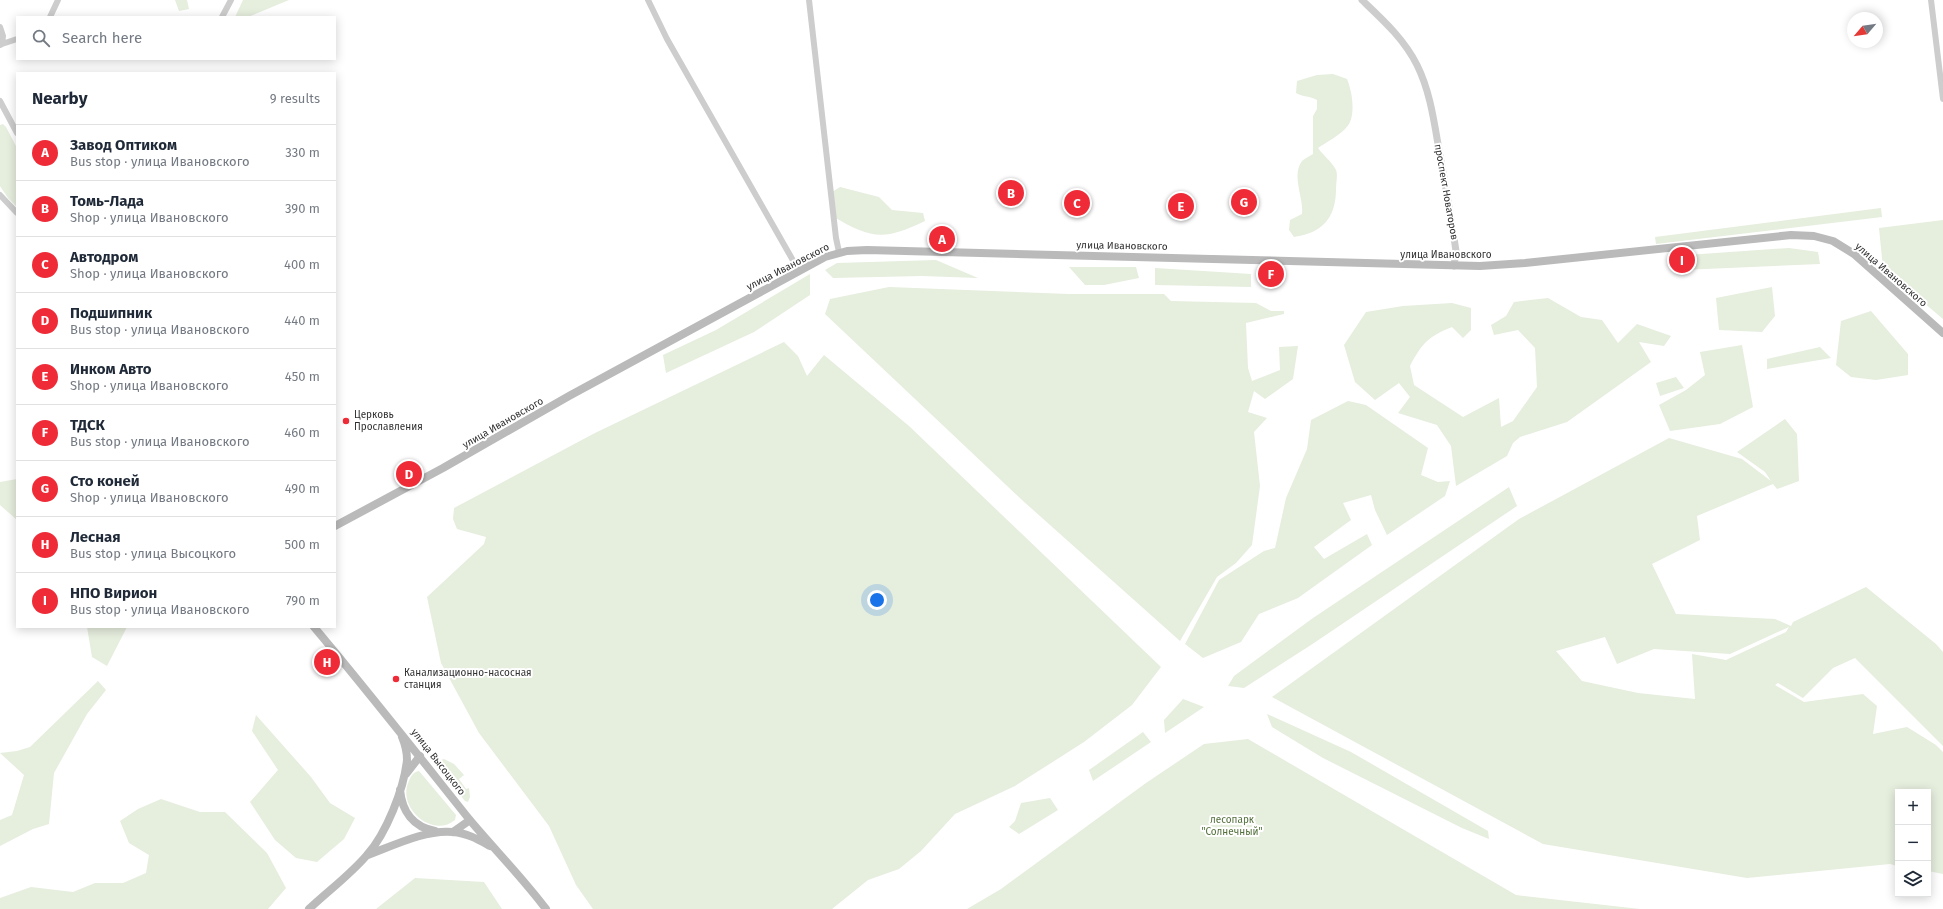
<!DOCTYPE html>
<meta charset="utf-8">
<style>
:root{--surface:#fff;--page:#f2f2f3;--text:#1f2937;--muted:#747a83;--line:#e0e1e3;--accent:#ee2b37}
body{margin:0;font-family:"Fira Sans",sans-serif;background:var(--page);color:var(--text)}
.controls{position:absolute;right:12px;bottom:12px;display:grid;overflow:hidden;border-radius:0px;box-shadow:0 2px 10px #0003}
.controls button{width:36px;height:36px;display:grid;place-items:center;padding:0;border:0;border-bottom:1px solid var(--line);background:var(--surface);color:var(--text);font:20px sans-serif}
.compass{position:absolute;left:1847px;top:12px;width:36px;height:36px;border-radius:50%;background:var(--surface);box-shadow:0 2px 10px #0003;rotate:241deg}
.you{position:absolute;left:877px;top:600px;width:14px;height:14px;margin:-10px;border:3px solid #fff;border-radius:50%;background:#1a73e8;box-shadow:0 0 0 6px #1a73e833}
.badge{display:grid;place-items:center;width:26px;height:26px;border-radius:50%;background:var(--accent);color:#fff;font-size:13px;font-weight:700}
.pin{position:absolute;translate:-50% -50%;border:2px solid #fff;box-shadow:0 1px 4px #0006}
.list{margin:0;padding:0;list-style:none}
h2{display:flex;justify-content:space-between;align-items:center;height:52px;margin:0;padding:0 16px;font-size:17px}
h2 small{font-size:13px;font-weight:400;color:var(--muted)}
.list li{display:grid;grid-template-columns:26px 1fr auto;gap:12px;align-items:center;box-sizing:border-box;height:56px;padding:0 16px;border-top:1px solid var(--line)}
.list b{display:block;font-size:15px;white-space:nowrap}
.list p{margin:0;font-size:13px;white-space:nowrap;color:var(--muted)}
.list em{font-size:13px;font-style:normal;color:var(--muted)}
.icon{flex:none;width:22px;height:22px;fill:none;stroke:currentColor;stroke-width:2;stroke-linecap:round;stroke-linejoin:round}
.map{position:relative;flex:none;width:1943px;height:909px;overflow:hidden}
.search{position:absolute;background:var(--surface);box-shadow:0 2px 10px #0003;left:16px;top:16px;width:320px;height:44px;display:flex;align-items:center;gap:10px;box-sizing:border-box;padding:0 14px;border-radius:0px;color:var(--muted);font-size:15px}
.panel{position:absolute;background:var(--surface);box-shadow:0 2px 10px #0003;left:16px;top:72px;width:320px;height:556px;border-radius:0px}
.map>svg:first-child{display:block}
</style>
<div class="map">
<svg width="1943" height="909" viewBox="0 0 1943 909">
<rect width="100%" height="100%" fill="#fff"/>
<path fill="#e6eede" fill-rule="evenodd" d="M 175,0 L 187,0 L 189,9 L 179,11 Z
M 243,0 L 289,0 L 248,17 L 235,17 Z
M 1333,74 L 1347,79 C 1352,91 1355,110 1350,122 C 1346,132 1327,142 1318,148 C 1323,155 1332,162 1336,170 C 1338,175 1336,183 1336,189 C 1336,218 1322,233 1294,237 L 1289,230 L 1290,220 L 1302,214 C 1304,198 1291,176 1302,161 C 1305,158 1310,156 1313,154 L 1313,116 L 1317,109 L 1317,100 C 1310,96 1303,97 1296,93 L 1297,81 L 1317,75 Z
M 3,124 L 6,127 L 17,148 L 17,207 L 8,198 L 0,186 L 0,125 Z
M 840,187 L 879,197 L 892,210 L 923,213 L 925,221 C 883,241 872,239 832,216 L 829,194 Z
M 1881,208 L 1882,217 L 1656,244 L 1655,237 Z
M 1943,220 L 1943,319 L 1883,268 L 1879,228 Z
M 1789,248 L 1818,252 L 1820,264 L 1682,270 L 1673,256 Z
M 936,260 L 978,278 L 922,276 L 833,278 L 825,270 L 837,263 Z
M 1069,267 L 1136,267 L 1139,278 L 1104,285 L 1085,285 Z
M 1155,268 L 1251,274 L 1251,287 L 1155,285 Z
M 810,274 L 810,295 L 754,332 L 666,373 L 663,355 L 716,330 Z
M 889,287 L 1069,294 L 1164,294 L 1171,301 L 1256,303 L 1271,311 L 1284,311 L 1284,314 L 1246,323 L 1248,368 L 1252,381 L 1280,370 L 1279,347 L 1298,346 L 1293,379 L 1265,399 L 1254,391 L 1248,412 L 1267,418 L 1254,432 L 1260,486 L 1252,545 L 1236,563 L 1217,577 L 1180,641 L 1022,500 L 825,314 L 830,299 Z
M 1772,287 L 1775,316 L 1762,332 L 1719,330 L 1716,298 Z
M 1548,298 L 1581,317 L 1602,320 L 1618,343 L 1637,324 L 1671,336 L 1664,346 L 1639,342 L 1651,362 L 1567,422 L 1520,437 L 1513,443 L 1507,456 L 1456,486 L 1451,446 L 1437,425 L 1398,413 L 1410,397 L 1399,383 L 1375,400 L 1355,382 L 1344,345 L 1366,312 L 1403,306 L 1452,303 L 1471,308 L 1471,330 L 1463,338 L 1452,327 C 1429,336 1422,343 1410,366 L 1414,385 L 1463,417 L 1499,398 L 1501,427 L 1513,421 L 1537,387 L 1535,348 L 1518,330 L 1494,335 L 1491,325 L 1506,316 L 1514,302 Z
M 1871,311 L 1908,354 L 1908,375 L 1876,380 L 1851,377 L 1836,365 L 1841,321 Z
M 784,342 L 798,356 L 807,376 L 824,355 L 909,426 L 1161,667 L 1132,705 L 1084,742 L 1015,786 L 955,814 L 921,851 L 899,869 L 868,880 L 832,909 L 593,909 L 576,885 L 549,826 L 479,733 L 441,663 L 427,597 L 484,544 L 486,537 L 457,529 L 453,519 L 454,508 L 595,433 Z
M 1742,345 L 1753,407 L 1720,424 L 1670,431 L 1659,405 L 1686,390 L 1705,375 L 1700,352 Z
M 1820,347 L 1831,358 L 1767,369 L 1767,359 Z
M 1676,377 L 1684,388 L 1660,396 L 1656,383 Z
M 1348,401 L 1366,405 L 1428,448 L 1421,475 L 1438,482 L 1450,481 L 1445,496 L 1387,535 L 1375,510 L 1371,495 L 1343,503 L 1351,520 L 1314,547 L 1324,559 L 1367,534 L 1372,545 L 1298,598 L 1259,614 L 1241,642 L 1203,658 L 1185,644 L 1219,580 L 1264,551 L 1275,548 L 1286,498 L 1307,449 L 1311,420 Z
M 1785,419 L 1797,434 L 1799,481 L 1777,489 L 1773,484 L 1697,516 L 1700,540 L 1652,564 L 1676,614 L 1775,619 L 1791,626 L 1793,622 L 1866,587 L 1936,644 L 1943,652 L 1943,746 L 1855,658 L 1833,668 L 1803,698 L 1778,683 L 1775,685 L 1804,702 L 1863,694 L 1877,706 L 1873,734 L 1907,727 L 1936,745 L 1943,752 L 1943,874 L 1928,871 L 1928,792 L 1898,792 L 1898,866 L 1890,864 L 1747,878 L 1543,844 L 1272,697 L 1519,519 L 1669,438 L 1742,459 L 1771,481 L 1765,472 L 1737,452 ZM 1789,627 L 1786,632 L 1726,660 L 1692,654 L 1695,699 L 1638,693 L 1582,681 L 1556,651 L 1605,637 L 1617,664 L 1654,649 L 1730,654 Z
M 17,479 L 17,520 L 0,505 L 0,482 Z
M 1509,487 L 1517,506 L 1314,643 L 1244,688 L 1228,686 L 1234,676 L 1313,618 Z
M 87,627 L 127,627 L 107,666 L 92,657 Z
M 98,681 L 106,690 L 87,714 L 54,773 L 49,824 L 33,829 L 0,846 L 0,820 L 12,815 L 24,775 L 0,753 L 17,751 L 30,747 Z
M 1183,699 L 1204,707 L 1165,733 L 1164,720 Z
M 1267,714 L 1351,752 L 1488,831 L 1489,839 L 1462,828 L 1323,758 L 1272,727 Z
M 256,715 L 311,777 L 330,803 L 355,818 L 344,839 L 317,862 L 296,858 L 275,840 L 250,802 L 278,770 L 252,731 Z
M 1143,732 L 1151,742 L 1093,781 L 1089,770 Z
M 1248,739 L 1516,895 L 1640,909 L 967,909 L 1001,889 L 1146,783 L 1204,744 Z
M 444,759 L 454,764 L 464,775 L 459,779 L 466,789 L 469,788 L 470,797 L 468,802 L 465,801 L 437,766 L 435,762 Z
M 419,771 L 456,815 L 455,820 C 432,839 396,807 409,781 C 411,776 413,772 419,771 Z
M 1050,798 L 1058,810 L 1019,834 L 1009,827 L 1015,821 L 1021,803 Z
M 161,799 L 200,812 L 225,812 L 267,853 L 286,888 L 268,909 L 0,909 L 0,898 L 31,887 L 73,892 L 95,883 L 123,883 L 146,873 L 149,855 L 129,843 L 120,821 L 138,809 Z
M 415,878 L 484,882 L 502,909 L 376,909 Z"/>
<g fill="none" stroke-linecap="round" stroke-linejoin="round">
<path stroke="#cdcdcd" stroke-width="6" d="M 648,0 L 667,39 L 799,271
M 809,0 L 836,238 L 839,252
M 1931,0 L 1943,99
M 50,17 L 58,0
M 222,17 L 231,0
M 0,27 L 3,36 L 2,44 L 0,45
M 2,44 L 17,39
M 0,101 L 17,133
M 0,195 L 17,213"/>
<path stroke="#cdcdcd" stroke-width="7" d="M 1362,0 C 1383,20 1404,39 1417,65 C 1430,91 1434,121 1439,150 C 1445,183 1451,217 1456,251 L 1454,266"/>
<path stroke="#bababa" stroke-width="8" d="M 335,526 L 443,468 L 569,396 L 825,257 L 847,251 L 867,250 L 1480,266 L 1525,263 L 1791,235 L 1814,236 L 1833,241 L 1854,254 L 1943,333
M 314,627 C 367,690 418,755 469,819 C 494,849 522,877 546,909
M 406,774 L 420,756
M 400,790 C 402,811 413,827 435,831
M 453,832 L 470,820
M 368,855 C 392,846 427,829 453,832 C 467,833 479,840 490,846
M 309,909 C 328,891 350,875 367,855 C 386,834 404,789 407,760 C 407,752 405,744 402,737"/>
</g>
<g fill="#ee2b37" stroke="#fff" stroke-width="1.5">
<circle cx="346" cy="421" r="4"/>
<circle cx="396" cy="679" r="4"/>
</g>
<g text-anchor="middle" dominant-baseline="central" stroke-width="4" stroke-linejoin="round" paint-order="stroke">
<g font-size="10" fill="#303030" stroke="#fff">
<text transform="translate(1446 192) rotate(80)">проспект Новаторов</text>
<text transform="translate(1122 246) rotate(1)">улица Ивановского</text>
<text x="1446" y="255">улица Ивановского</text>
<text transform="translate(788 267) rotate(-27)">улица Ивановского</text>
<text transform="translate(1891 275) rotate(41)">улица Ивановского</text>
<text transform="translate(503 423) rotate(-30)">улица Ивановского</text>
<text transform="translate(438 762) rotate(52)">улица Высоцкого</text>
</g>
<g font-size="10" fill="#303030" stroke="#fff" text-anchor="start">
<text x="354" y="415">Церковь<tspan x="354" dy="12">Прославления</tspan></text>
<text x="404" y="673">Канализационно-насосная<tspan x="404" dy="12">станция</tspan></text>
</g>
<g font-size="10" fill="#526f3b" stroke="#fff">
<text x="1232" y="820">лесопарк<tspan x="1232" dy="12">"Солнечный"</tspan></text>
</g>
</g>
</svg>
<div class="controls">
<button>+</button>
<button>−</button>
<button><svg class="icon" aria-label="layers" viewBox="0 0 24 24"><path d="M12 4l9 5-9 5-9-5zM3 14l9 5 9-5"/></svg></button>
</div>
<svg class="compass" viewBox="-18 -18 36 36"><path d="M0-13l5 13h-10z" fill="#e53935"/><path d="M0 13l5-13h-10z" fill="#747a83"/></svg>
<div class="you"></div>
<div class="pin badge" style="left:942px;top:239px">A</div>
<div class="pin badge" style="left:1011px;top:193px">B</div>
<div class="pin badge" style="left:1077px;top:203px">C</div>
<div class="pin badge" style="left:409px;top:474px">D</div>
<div class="pin badge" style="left:1181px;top:206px">E</div>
<div class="pin badge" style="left:1271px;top:274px">F</div>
<div class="pin badge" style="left:1244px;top:202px">G</div>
<div class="pin badge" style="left:327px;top:662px">H</div>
<div class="pin badge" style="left:1682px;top:260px">I</div>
<div class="search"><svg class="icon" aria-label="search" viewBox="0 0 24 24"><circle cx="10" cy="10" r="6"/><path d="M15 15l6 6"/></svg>Search here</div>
<section class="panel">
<h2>Nearby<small>9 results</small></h2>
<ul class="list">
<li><span class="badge">A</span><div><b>Завод Оптиком</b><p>Bus stop · улица Ивановского</p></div><em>330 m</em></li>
<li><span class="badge">B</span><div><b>Томь-Лада</b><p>Shop · улица Ивановского</p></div><em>390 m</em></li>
<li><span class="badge">C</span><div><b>Автодром</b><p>Shop · улица Ивановского</p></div><em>400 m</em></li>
<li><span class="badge">D</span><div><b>Подшипник</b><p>Bus stop · улица Ивановского</p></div><em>440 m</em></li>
<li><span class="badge">E</span><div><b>Инком Авто</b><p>Shop · улица Ивановского</p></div><em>450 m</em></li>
<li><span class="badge">F</span><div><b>ТДСК</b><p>Bus stop · улица Ивановского</p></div><em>460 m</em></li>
<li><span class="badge">G</span><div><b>Сто коней</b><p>Shop · улица Ивановского</p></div><em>490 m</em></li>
<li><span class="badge">H</span><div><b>Лесная</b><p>Bus stop · улица Высоцкого</p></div><em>500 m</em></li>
<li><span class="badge">I</span><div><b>НПО Вирион</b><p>Bus stop · улица Ивановского</p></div><em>790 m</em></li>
</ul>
</section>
</div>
